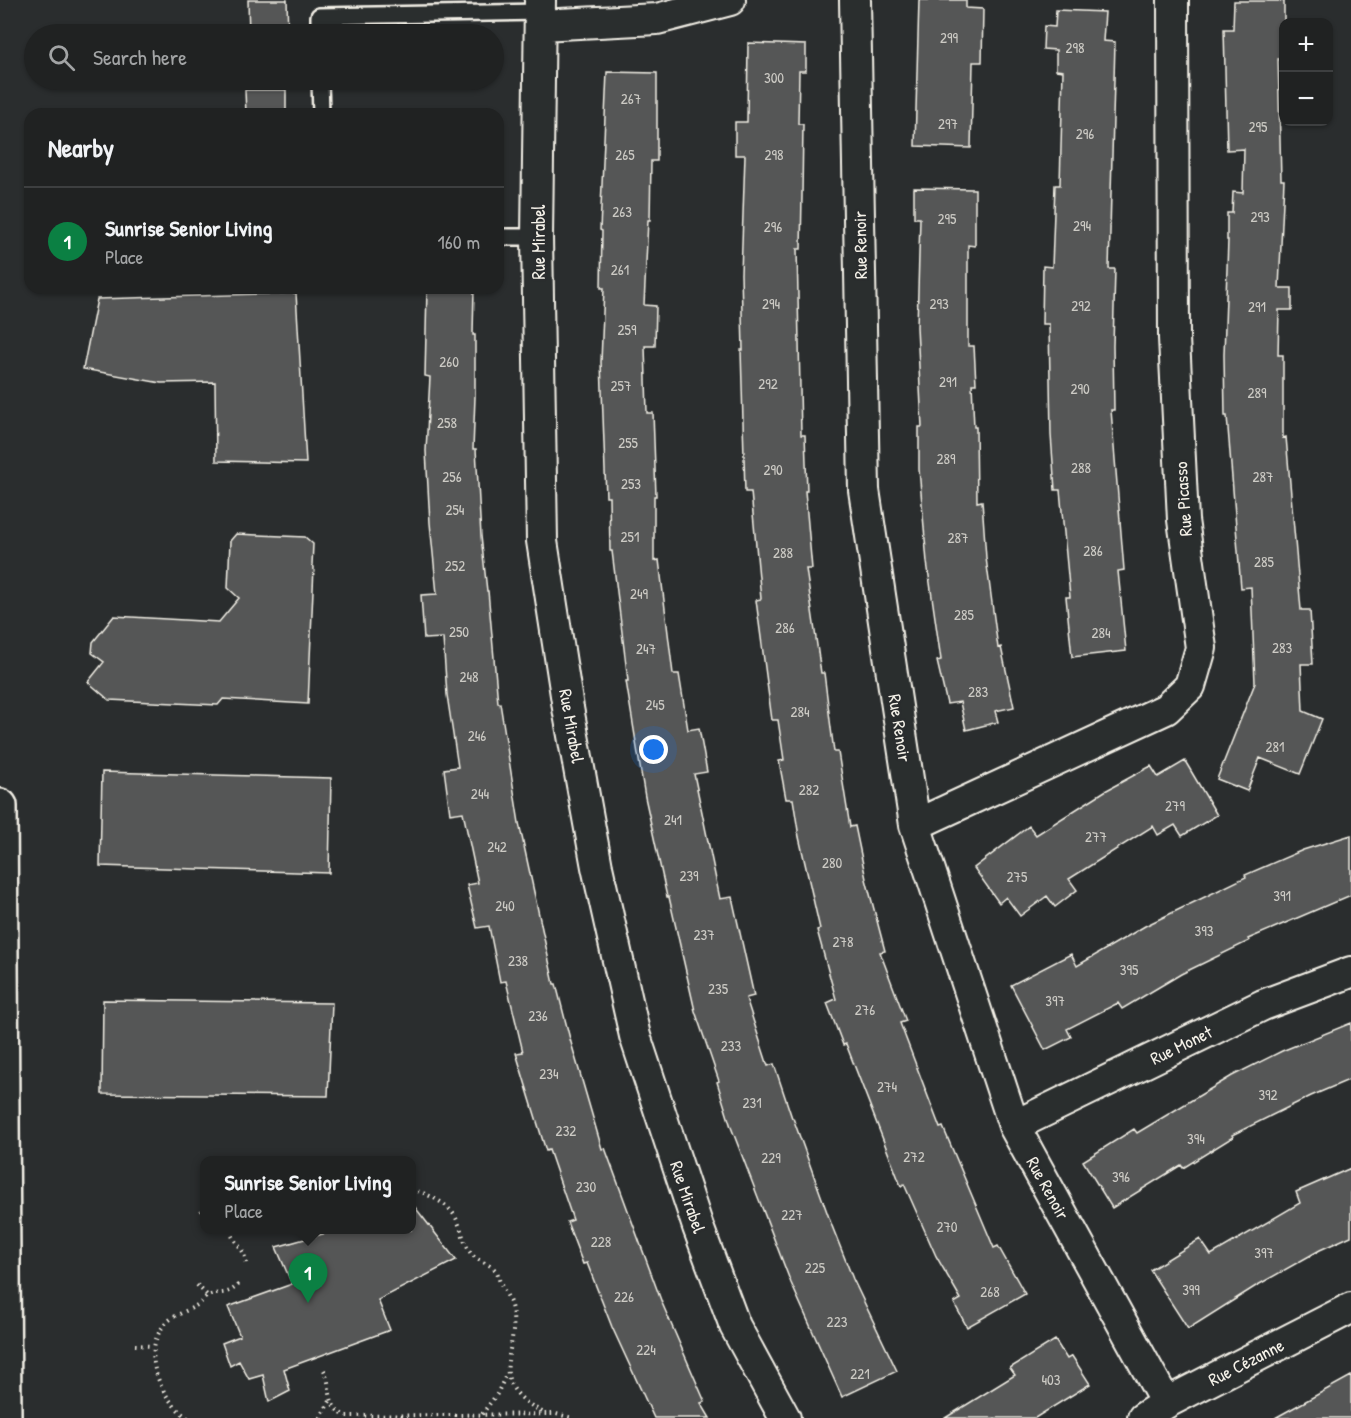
<!DOCTYPE html>
<meta charset="utf-8">
<style>
:root{--surface:#202222;--page:#282a2a;--text:#f1f3f6;--muted:#a2a4a5;--line:#3d3f40;--accent:#0b8043}
body{margin:0;font-family:"Patrick Hand",sans-serif;background:var(--page);color:var(--text)}
.controls{position:absolute;right:18px;top:18px;display:grid;overflow:hidden;border-radius:12px;box-shadow:0 2px 4px #0004}
.controls button{width:54px;height:54px;display:grid;place-items:center;padding:0;border:0;border-bottom:2px solid var(--line);background:var(--surface);color:var(--text);font:30px sans-serif}
.you{position:absolute;left:654px;top:750px;width:21px;height:21px;margin:-15px;border:4px solid #fff;border-radius:50%;background:#1a73e8;box-shadow:0 0 0 9px #1a73e833}
.badge{display:grid;place-items:center;width:39px;height:39px;border-radius:50%;background:var(--accent);color:#fff;font-size:20px;font-weight:700}
.pin{position:absolute;translate:-50% -50px;filter:drop-shadow(0 2px 3px #0008)}
.pin::after{content:'';position:absolute;top:32px;width:21px;height:18px;background:inherit;clip-path:polygon(0 0,100% 0,50% 100%)}
.popup{position:absolute;left:200px;top:1156px;width:216px;height:78px;box-sizing:border-box;display:grid;place-content:center;border-radius:12px;background:var(--surface);filter:drop-shadow(0 2px 4px #0005);font-size:20px;white-space:nowrap;color:var(--muted)}
.popup b{font-size:22px;color:var(--text)}
.popup::after{content:'';position:absolute;left:50%;top:100%;margin-left:-12px;border:12px solid transparent;border-top-color:var(--surface)}
.list{margin:0;padding:0;list-style:none}
h2{display:flex;justify-content:space-between;align-items:center;height:78px;margin:0;padding:0 24px;font-size:26px}
h2 small{font-size:20px;font-weight:400;color:var(--muted)}
.list li{display:grid;grid-template-columns:39px 1fr auto;gap:18px;align-items:center;box-sizing:border-box;height:108px;padding:0 24px;border-top:2px solid var(--line)}
.list b{display:block;font-size:22px;white-space:nowrap}
.list p{margin:0;font-size:20px;white-space:nowrap;color:var(--muted)}
.list em{font-size:20px;font-style:normal;color:var(--muted)}
.icon{flex:none;width:33px;height:33px;fill:none;stroke:currentColor;stroke-width:2;stroke-linecap:round;stroke-linejoin:round}
.map{position:relative;flex:none;width:1351px;height:1418px;overflow:hidden}
.search{position:absolute;background:var(--surface);box-shadow:0 2px 4px #0004;left:24px;top:24px;width:480px;height:66px;display:flex;align-items:center;gap:15px;box-sizing:border-box;padding:0 21px;border-radius:33px;color:var(--muted);font-size:22px}
.panel{position:absolute;background:var(--surface);box-shadow:0 2px 4px #0004;left:24px;top:108px;width:480px;height:186px;border-radius:18px}
.map>svg:first-child{display:block}
</style>
<div class="map">
<svg width="1351" height="1418" viewBox="0 0 1351 1418">
<rect width="100%" height="100%" fill="#2a2d2e"/>
<filter id="ink" filterUnits="userSpaceOnUse"><feTurbulence type="fractalNoise" baseFrequency=".0167" numOctaves="2"/><feDisplacementMap in="SourceGraphic" scale="12" xChannelSelector="R" yChannelSelector="G"/><feConvolveMatrix kernelMatrix="1 2 1 2 8 2 1 2 1" color-interpolation-filters="sRGB"/></filter>
<g filter="url(#ink)">
<path fill="#555756" stroke="#f4f1e8" stroke-width="1.5" d="M 248,0 L 287,0 L 288,34 L 249,34 Z
M 919,0 L 966,0 L 966,8 L 983,9 L 982,62 L 973,62 L 971,148 L 915,146 Z
M 1234,1 L 1284,1 L 1284,59 L 1278,59 L 1281,180 L 1284,180 L 1279,288 L 1292,288 L 1292,310 L 1279,310 L 1278,355 L 1283,355 L 1283,438 L 1286,437 L 1301,610 L 1310,610 L 1313,664 L 1301,664 L 1303,711 L 1322,719 L 1300,774 L 1260,758 L 1247,791 L 1217,779 L 1255,683 L 1251,587 L 1241,588 L 1227,416 L 1225,416 L 1224,355 L 1228,240 L 1227,240 L 1227,213 L 1232,213 L 1233,192 L 1243,193 L 1244,149 L 1227,150 L 1224,29 L 1233,29 Z
M 1056,10 L 1105,12 L 1103,41 L 1115,42 L 1109,269 L 1115,269 L 1113,346 L 1114,410 L 1111,410 L 1124,570 L 1118,571 L 1126,651 L 1072,657 L 1066,597 L 1070,597 L 1060,490 L 1055,490 L 1051,435 L 1049,324 L 1042,324 L 1043,266 L 1052,267 L 1055,185 L 1060,185 L 1063,71 L 1056,70 L 1056,50 L 1043,49 L 1044,26 L 1055,27 Z
M 748,43 L 806,45 L 806,71 L 799,71 L 798,124 L 803,124 L 802,195 L 801,249 L 797,249 L 801,435 L 805,435 L 807,491 L 805,491 L 812,569 L 806,569 L 821,673 L 824,673 L 834,752 L 838,752 L 850,827 L 855,826 L 866,879 L 885,951 L 880,952 L 906,1021 L 900,1023 L 940,1128 L 943,1127 L 994,1248 L 998,1246 L 1025,1294 L 967,1327 L 954,1303 L 961,1299 L 936,1256 L 904,1184 L 901,1186 L 846,1044 L 843,1045 L 827,1003 L 836,999 L 817,930 L 820,929 L 799,837 L 793,799 L 786,799 L 779,761 L 784,760 L 778,720 L 772,720 L 756,600 L 761,599 L 751,492 L 745,492 L 741,350 L 743,350 L 741,274 L 745,155 L 735,155 L 735,122 L 747,122 Z
M 607,72 L 657,73 L 657,161 L 651,161 L 650,220 L 648,220 L 644,305 L 656,306 L 655,346 L 645,346 L 647,413 L 653,413 L 656,496 L 654,496 L 654,561 L 659,560 L 673,674 L 679,674 L 688,730 L 699,728 L 707,772 L 694,774 L 720,899 L 732,897 L 754,996 L 746,998 L 768,1066 L 774,1064 L 792,1118 L 793,1118 L 832,1226 L 853,1279 L 897,1371 L 842,1397 L 791,1283 L 731,1127 L 717,1082 L 719,1081 L 695,1011 L 669,897 L 667,897 L 645,797 L 626,681 L 628,681 L 612,551 L 610,551 L 609,497 L 606,497 L 601,362 L 604,288 L 601,288 L 602,231 L 600,230 Z
M 245,90 L 286,90 L 286,114 L 246,114 Z
M 914,188 L 975,189 L 975,246 L 968,245 L 968,346 L 974,346 L 976,384 L 972,384 L 974,427 L 976,427 L 977,502 L 982,501 L 986,558 L 998,648 L 1001,647 L 1014,707 L 995,711 L 998,722 L 966,730 L 960,702 L 947,704 L 937,661 L 941,660 L 927,562 L 919,469 L 919,427 L 922,427 L 917,327 L 920,218 L 914,218 Z
M 427,288 L 474,288 L 473,335 L 475,335 L 475,397 L 473,449 L 476,449 L 481,536 L 487,591 L 488,591 L 498,703 L 500,703 L 519,823 L 554,984 L 556,984 L 570,1039 L 602,1149 L 605,1148 L 662,1303 L 705,1402 L 701,1403 L 710,1418 L 654,1418 L 612,1327 L 587,1263 L 583,1264 L 567,1222 L 573,1220 L 549,1150 L 546,1151 L 516,1053 L 523,1052 L 506,981 L 500,982 L 489,926 L 477,928 L 467,885 L 478,883 L 463,812 L 450,814 L 444,769 L 458,767 L 447,695 L 443,638 L 424,639 L 421,595 L 437,594 L 430,523 L 426,451 L 430,377 L 425,376 Z
M 296,293 L 306,463 L 216,461 L 215,382 L 161,383 L 83,369 L 97,299 Z
M 236,534 L 305,537 L 313,544 L 312,565 L 314,567 L 308,704 L 223,699 L 218,705 L 109,700 L 88,682 L 104,662 L 92,653 L 93,642 L 114,616 L 219,622 L 239,598 L 228,588 L 230,541 Z
M 1185,761 L 1217,815 L 1182,836 L 1175,825 L 1158,835 L 1153,826 L 1069,879 L 1077,890 L 1055,907 L 1047,896 L 1020,916 L 1006,897 L 999,903 L 974,868 L 1029,826 L 1036,835 L 1105,791 L 1151,766 L 1158,777 Z
M 102,772 L 331,778 L 329,873 L 100,866 Z
M 1351,835 L 1351,895 L 1248,939 L 1249,941 L 1181,974 L 1122,1009 L 1118,1003 L 1067,1029 L 1071,1037 L 1045,1050 L 1011,985 L 1071,954 L 1077,966 L 1145,926 L 1246,877 L 1245,875 L 1303,850 Z
M 103,1000 L 332,1003 L 328,1096 L 102,1094 Z
M 1351,1023 L 1351,1079 L 1311,1096 L 1232,1135 L 1233,1137 L 1183,1168 L 1181,1165 L 1112,1208 L 1083,1161 L 1134,1129 L 1137,1133 L 1232,1076 L 1282,1051 Z
M 1351,1168 L 1351,1236 L 1320,1250 L 1256,1286 L 1188,1329 L 1150,1270 L 1200,1239 L 1211,1255 L 1300,1203 L 1296,1192 Z
M 411,1202 L 456,1260 L 378,1300 L 390,1330 L 284,1369 L 290,1391 L 269,1402 L 263,1375 L 249,1379 L 239,1361 L 230,1366 L 222,1343 L 240,1336 L 228,1307 L 292,1284 L 276,1247 L 337,1230 L 411,1230 Z
M 1055,1340 L 1067,1359 L 1072,1356 L 1090,1384 L 1035,1418 L 945,1418 L 1015,1375 L 1010,1368 Z
M 1351,1376 L 1351,1418 L 1275,1418 Z"/>
<g fill="none" stroke-linecap="round" stroke-linejoin="round">
<g stroke="#f4f1e8" stroke-width="20">
<path id="lane" d="M 319,34 L 319,16 L 540,12
M 320,80 L 321,114
M 498,237 L 537,237"/>
</g>
<g stroke="#f4f1e8" stroke-width="34">
<path id="street" d="M 540,0 L 537,237 L 542,541 L 568,708 L 597,867 L 635,1036 L 698,1227 L 735,1326 L 785,1418
M 855,0 L 864,490 L 915,825 L 1014,1126 L 1166,1403
M 540,25 L 657,19 L 730,0
M 915,825 L 1166,709 L 1190,686 L 1201,648 L 1183,520 L 1174,338 L 1173,0
M 1014,1126 L 1263,1005 L 1351,972
M 1143,1418 L 1166,1403 L 1351,1308"/>
</g>
<g stroke="#f4f1e8" stroke-width="38">
<path id="secondary" d="M 0,806 L 4,1418"/>
</g>
<path stroke="#f4f1e8" stroke-width="4" stroke-dasharray="1.5 4.5" stroke-linecap="butt" d="M 412,1189 C 429,1195 447,1202 456,1218 C 462,1229 463,1242 470,1252 C 476,1262 489,1262 496,1271 C 498,1273 498,1276 499,1279 C 501,1287 506,1292 509,1300 C 528,1348 475,1378 546,1414
M 201,1212 L 204,1208
M 230,1230 C 234,1246 246,1246 246,1267
M 197,1285 L 208,1296
M 135,1345 L 153,1346
M 324,1370 C 333,1387 325,1407 346,1416 L 556,1414 L 573,1418
M 482,1414 L 497,1394 L 507,1373
M 188,1418 C 172,1407 162,1391 156,1373 C 150,1353 154,1331 172,1318 C 180,1313 189,1310 197,1305 C 201,1303 204,1298 208,1296 C 222,1290 226,1298 241,1282
M 320,1418 L 330,1401"/>
<use href="#lane" stroke="#2a2d2e" stroke-width="15"/>
<use href="#street" stroke="#2a2d2e" stroke-width="30"/>
<use href="#secondary" stroke="#2a2d2e" stroke-width="33"/>
</g>
</g>
<g text-anchor="middle" dominant-baseline="central" stroke-width="5" stroke-linejoin="round" paint-order="stroke">
<g font-size="15" fill="#cccac4">
<text x="949" y="37">299</text>
<text x="1075" y="47">298</text>
<text x="774" y="77">300</text>
<text x="631" y="98">267</text>
<text x="948" y="123">297</text>
<text x="1258" y="126">295</text>
<text x="1085" y="133">296</text>
<text x="625" y="154">265</text>
<text x="774" y="154">298</text>
<text x="622" y="211">263</text>
<text x="1260" y="216">293</text>
<text x="947" y="218">295</text>
<text x="1082" y="225">294</text>
<text x="773" y="226">296</text>
<text x="620" y="269">261</text>
<text x="771" y="303">294</text>
<text x="939" y="303">293</text>
<text x="1081" y="305">292</text>
<text x="1257" y="306">291</text>
<text x="627" y="329">259</text>
<text x="449" y="361">260</text>
<text x="948" y="381">291</text>
<text x="768" y="383">292</text>
<text x="621" y="385">257</text>
<text x="1080" y="388">290</text>
<text x="1257" y="392">289</text>
<text x="447" y="422">258</text>
<text x="628" y="442">255</text>
<text x="946" y="458">289</text>
<text x="1081" y="467">288</text>
<text x="773" y="469">290</text>
<text x="452" y="476">256</text>
<text x="1263" y="476">287</text>
<text x="631" y="483">253</text>
<text x="455" y="509">254</text>
<text x="630" y="536">251</text>
<text x="958" y="537">287</text>
<text x="1093" y="550">286</text>
<text x="783" y="552">288</text>
<text x="1264" y="561">285</text>
<text x="455" y="565">252</text>
<text x="639" y="593">249</text>
<text x="964" y="614">285</text>
<text x="785" y="627">286</text>
<text x="459" y="631">250</text>
<text x="1101" y="632">284</text>
<text x="1282" y="647">283</text>
<text x="646" y="648">247</text>
<text x="469" y="676">248</text>
<text x="978" y="691">283</text>
<text x="655" y="704">245</text>
<text x="800" y="711">284</text>
<text x="477" y="735">246</text>
<text x="1275" y="746">281</text>
<text x="809" y="789">282</text>
<text x="480" y="793">244</text>
<text x="1175" y="805">279</text>
<text x="673" y="819">241</text>
<text x="1096" y="836">277</text>
<text x="497" y="846">242</text>
<text x="832" y="862">280</text>
<text x="689" y="875">239</text>
<text x="1017" y="876">275</text>
<text x="1282" y="895">391</text>
<text x="505" y="905">240</text>
<text x="1204" y="930">393</text>
<text x="704" y="934">237</text>
<text x="843" y="941">278</text>
<text x="518" y="960">238</text>
<text x="1129" y="969">395</text>
<text x="718" y="988">235</text>
<text x="1055" y="1000">397</text>
<text x="865" y="1009">276</text>
<text x="538" y="1015">236</text>
<text x="731" y="1045">233</text>
<text x="549" y="1073">234</text>
<text x="887" y="1086">274</text>
<text x="1268" y="1094">392</text>
<text x="752" y="1102">231</text>
<text x="566" y="1130">232</text>
<text x="1196" y="1138">394</text>
<text x="914" y="1156">272</text>
<text x="771" y="1157">229</text>
<text x="1121" y="1176">396</text>
<text x="586" y="1186">230</text>
<text x="792" y="1214">227</text>
<text x="947" y="1226">270</text>
<text x="601" y="1241">228</text>
<text x="1264" y="1252">397</text>
<text x="815" y="1267">225</text>
<text x="1191" y="1289">399</text>
<text x="990" y="1291">268</text>
<text x="624" y="1296">226</text>
<text x="837" y="1321">223</text>
<text x="646" y="1349">224</text>
<text x="860" y="1373">221</text>
<text x="1051" y="1379">403</text>
</g>
<g font-size="18" fill="#f4f1e8" stroke="#2a2d2e">
<text transform="translate(538 242) rotate(-90)">Rue Mirabel</text>
<text transform="translate(860 245) rotate(-91)">Rue Renoir</text>
<text transform="translate(1183 499) rotate(-94)">Rue Picasso</text>
<text transform="translate(572 726) rotate(80)">Rue Mirabel</text>
<text transform="translate(900 728) rotate(81)">Rue Renoir</text>
<text transform="translate(1181 1045) rotate(-26)">Rue Monet</text>
<text transform="translate(1048 1188) rotate(61)">Rue Renoir</text>
<text transform="translate(688 1197) rotate(71)">Rue Mirabel</text>
<text transform="translate(1246 1362) rotate(-27)">Rue Cézanne</text>
</g>
</g>
</svg>
<div class="controls">
<button>+</button>
<button>−</button>
</div>
<div class="you"></div>
<div class="pin badge" style="left:308px;top:1303px">1</div>
<div class="popup"><b>Sunrise Senior Living</b>Place</div>
<div class="search"><svg class="icon" aria-label="search" viewBox="0 0 24 24"><circle cx="10" cy="10" r="6"/><path d="M15 15l6 6"/></svg>Search here</div>
<section class="panel">
<h2>Nearby<small></small></h2>
<ul class="list">
<li><span class="badge">1</span><div><b>Sunrise Senior Living</b><p>Place</p></div><em>160 m</em></li>
</ul>
</section>
</div>
